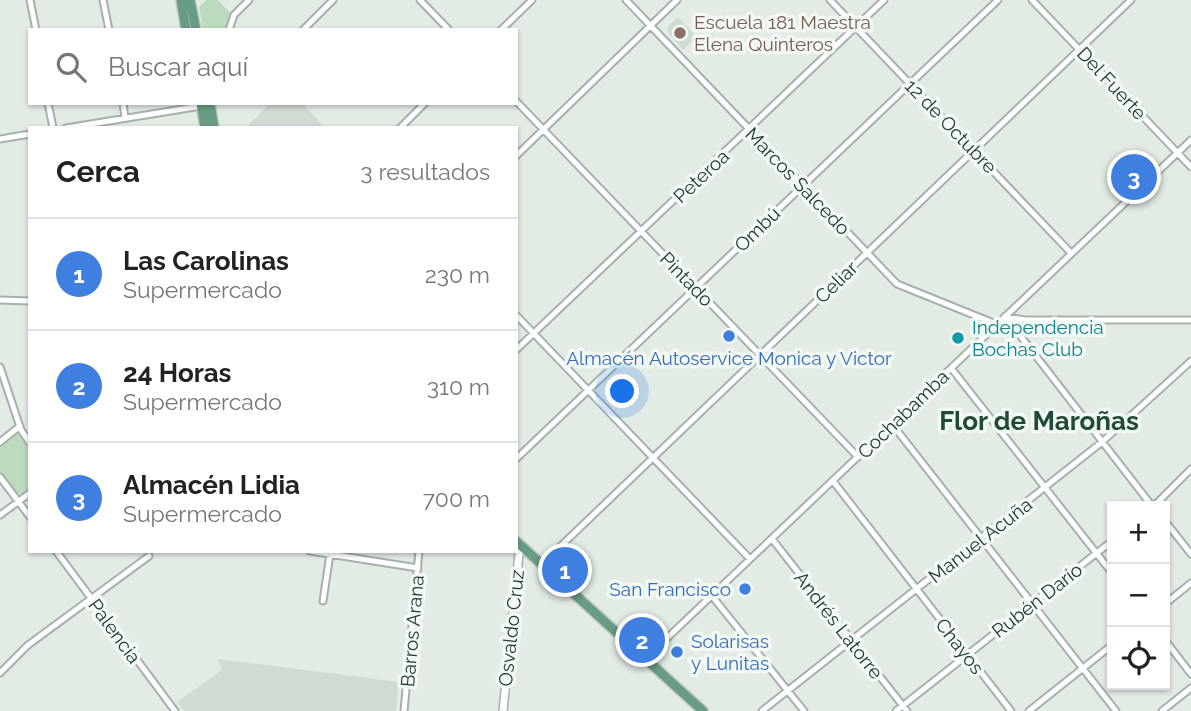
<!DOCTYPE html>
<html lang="es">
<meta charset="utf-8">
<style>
:root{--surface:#fff;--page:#f6f6f6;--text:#222;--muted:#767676;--line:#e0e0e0;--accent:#e76364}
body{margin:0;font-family:Raleway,sans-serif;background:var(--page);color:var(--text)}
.controls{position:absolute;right:21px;bottom:21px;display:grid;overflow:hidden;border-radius:0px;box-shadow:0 2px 5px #0004}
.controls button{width:63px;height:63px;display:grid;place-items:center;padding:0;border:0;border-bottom:2px solid var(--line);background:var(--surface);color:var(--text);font:35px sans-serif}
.you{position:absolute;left:623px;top:392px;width:24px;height:24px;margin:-18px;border:5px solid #fff;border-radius:50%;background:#1a73e8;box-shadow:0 0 0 10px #1a73e833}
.badge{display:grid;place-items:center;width:46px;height:46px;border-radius:50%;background:var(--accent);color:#fff;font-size:23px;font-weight:700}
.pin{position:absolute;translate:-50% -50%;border:4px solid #fff;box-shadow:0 2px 7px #0006}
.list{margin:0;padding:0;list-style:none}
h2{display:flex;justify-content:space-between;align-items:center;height:91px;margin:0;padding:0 28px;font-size:30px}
h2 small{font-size:23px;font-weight:400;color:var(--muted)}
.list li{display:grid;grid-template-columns:46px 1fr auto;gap:21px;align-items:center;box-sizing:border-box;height:112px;padding:0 28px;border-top:2px solid var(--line)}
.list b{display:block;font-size:26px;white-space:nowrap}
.list p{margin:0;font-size:23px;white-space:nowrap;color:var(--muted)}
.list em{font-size:23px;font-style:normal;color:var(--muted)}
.icon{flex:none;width:38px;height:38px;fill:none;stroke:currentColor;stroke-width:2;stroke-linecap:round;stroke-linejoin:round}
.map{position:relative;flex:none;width:1191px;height:711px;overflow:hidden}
.search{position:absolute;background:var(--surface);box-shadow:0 2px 5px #0004;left:28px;top:28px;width:490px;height:77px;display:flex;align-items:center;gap:18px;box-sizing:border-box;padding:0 24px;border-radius:0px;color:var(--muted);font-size:26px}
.panel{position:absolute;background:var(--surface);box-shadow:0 2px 5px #0004;left:28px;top:126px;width:490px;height:427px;border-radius:0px}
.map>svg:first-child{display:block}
</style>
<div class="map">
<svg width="1191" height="711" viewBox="0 0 1191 711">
<rect width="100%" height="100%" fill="#e2ebe4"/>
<path fill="#d0dbd3" d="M 678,17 L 697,37 L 683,50 L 667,31 L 668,26 Z
M 270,103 L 302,103 L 325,128 L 246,128 Z
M 218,659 L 399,682 L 396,711 L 184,711 L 177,702 L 222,670 Z"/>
<path fill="#bcdabd" d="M 206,0 L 218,0 L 231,14 L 226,30 L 203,30 L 199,7 Z
M 14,434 L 21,435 L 30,447 L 30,488 L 22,494 L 17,493 L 0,473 L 0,445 Z"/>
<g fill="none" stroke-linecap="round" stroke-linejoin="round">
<g stroke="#a5b2aa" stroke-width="9">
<path id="minor" d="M 30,0 L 36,30
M 103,0 L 109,30
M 420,0 L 449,30
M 626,0 L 897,284 L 996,324
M 830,0 L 1071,253
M 1032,0 L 1191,167
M 229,30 L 234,15 L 249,0
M 303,30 L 333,0
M 501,30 L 532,0
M 516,101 L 858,457
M 48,103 L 53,128
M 123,103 L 125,118
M 66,128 L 201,106
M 400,128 L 425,103
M 0,139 L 30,134
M 516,156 L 677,0
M 0,300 L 30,301
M 516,315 L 750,559
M 1005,316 L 1152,506
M 1005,317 L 1026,320 L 1191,320
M 516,350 L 884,0
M 0,367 L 21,430 L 30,443
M 951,368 L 1112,573
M 892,424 L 1116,711
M 0,442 L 20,426
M 516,459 L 998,0
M 0,477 L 30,517
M 833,481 L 1011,711
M 1154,506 L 1191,469
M 0,515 L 30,493
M 1165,521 L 1191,554
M 772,539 L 907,711
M 56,551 L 175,711
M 310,551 L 418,568
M 542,564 L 1131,0
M 712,596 L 804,711
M 323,601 L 330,554
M 1165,604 L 1191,583
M 1165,640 L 1191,674
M 645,659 L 1191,140
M 0,673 L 28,645 L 149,556
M 404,711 L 419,551
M 762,711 L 1102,442 L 1191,361
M 896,711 L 1112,541
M 1029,711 L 1112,645
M 1162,711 L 1191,688"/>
</g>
<g stroke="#a5b2aa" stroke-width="10">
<path id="tertiary" d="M 503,711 L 520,544"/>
</g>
<g stroke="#c1c8c4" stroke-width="12">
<path id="primary" d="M 181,0 L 186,30
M 190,0 L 196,30
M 201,103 L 205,128
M 210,103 L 214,128
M 516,541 L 703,711"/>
</g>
<use href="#minor" stroke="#fff" stroke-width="5"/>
<use href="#tertiary" stroke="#fff" stroke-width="7"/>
<use href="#primary" stroke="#699d83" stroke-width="9"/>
</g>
<circle fill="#8d6e63" stroke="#f2f8f3" stroke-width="2.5" cx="680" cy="33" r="7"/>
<g fill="#3f7fe0" stroke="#f2f8f3" stroke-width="2.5">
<circle cx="729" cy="336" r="7"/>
<circle cx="745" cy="589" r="7"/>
<circle cx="677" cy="652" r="7"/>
</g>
<circle fill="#0f9aa8" stroke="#f2f8f3" stroke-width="2.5" cx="958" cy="338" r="7"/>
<g text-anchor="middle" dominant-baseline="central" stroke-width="7" stroke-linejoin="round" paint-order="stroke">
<g font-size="19" fill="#785e54" stroke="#f2f8f3" text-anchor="start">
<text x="694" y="22">Escuela 181 Maestra<tspan x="694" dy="22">Elena Quinteros</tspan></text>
</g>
<g font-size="19" fill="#233a2e" stroke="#f2f8f3">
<text transform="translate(1112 83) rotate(47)">Del Fuerte</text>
<text transform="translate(951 126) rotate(46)">12 de Octubre</text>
<text transform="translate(701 176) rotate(-43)">Peteroa</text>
<text transform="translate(798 181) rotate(46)">Marcos Salcedo</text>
<text transform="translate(757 229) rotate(-44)">Ombú</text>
<text transform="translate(687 279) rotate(46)">Pintado</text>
<text transform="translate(836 282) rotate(-44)">Celiar</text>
<text transform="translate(903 414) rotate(-44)">Cochabamba</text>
<text transform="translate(980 540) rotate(-38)">Manuel Acuña</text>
<text transform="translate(1037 600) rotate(-38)">Rubén Darío</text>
<text transform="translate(839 625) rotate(52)">Andrés Latorre</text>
<text transform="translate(511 628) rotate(-84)">Osvaldo Cruz</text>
<text transform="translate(115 631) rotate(54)">Palencia</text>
<text transform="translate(412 631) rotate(-85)">Barros Arana</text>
<text transform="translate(960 646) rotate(52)">Chayos</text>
</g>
<g font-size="19" fill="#0d838f" stroke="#f2f8f3" text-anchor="start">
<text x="972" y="327">Independencia<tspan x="972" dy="22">Bochas Club</tspan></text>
</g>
<g font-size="19" fill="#366cbe" stroke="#f2f8f3">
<text x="729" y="358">Almacén Autoservice Monica y Victor</text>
<text x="731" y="589" text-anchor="end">San Francisco</text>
<text x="691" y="641" text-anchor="start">Solarisas<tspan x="691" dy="22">y Lunitas</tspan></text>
</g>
<g font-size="26" font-weight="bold" fill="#214b36" stroke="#f2f8f3">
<text x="1039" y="421">Flor de Maroñas</text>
</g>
</g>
</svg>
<div class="controls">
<button>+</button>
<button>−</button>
<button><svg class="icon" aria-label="locate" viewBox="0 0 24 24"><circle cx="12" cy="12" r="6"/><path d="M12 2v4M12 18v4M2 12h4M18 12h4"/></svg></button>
</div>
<div class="you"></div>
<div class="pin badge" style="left:565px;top:570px;background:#3f7fe0">1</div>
<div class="pin badge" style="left:642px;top:640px;background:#3f7fe0">2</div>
<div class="pin badge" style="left:1134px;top:177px;background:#3f7fe0">3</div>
<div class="search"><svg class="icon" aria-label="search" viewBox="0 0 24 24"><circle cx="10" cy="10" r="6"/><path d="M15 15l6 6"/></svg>Buscar aquí</div>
<section class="panel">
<h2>Cerca<small>3 resultados</small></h2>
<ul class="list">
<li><span class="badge" style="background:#3f7fe0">1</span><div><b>Las Carolinas</b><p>Supermercado</p></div><em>230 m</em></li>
<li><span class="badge" style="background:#3f7fe0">2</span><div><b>24 Horas</b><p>Supermercado</p></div><em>310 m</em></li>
<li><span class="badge" style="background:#3f7fe0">3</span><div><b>Almacén Lidia</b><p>Supermercado</p></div><em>700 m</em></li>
</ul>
</section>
</div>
